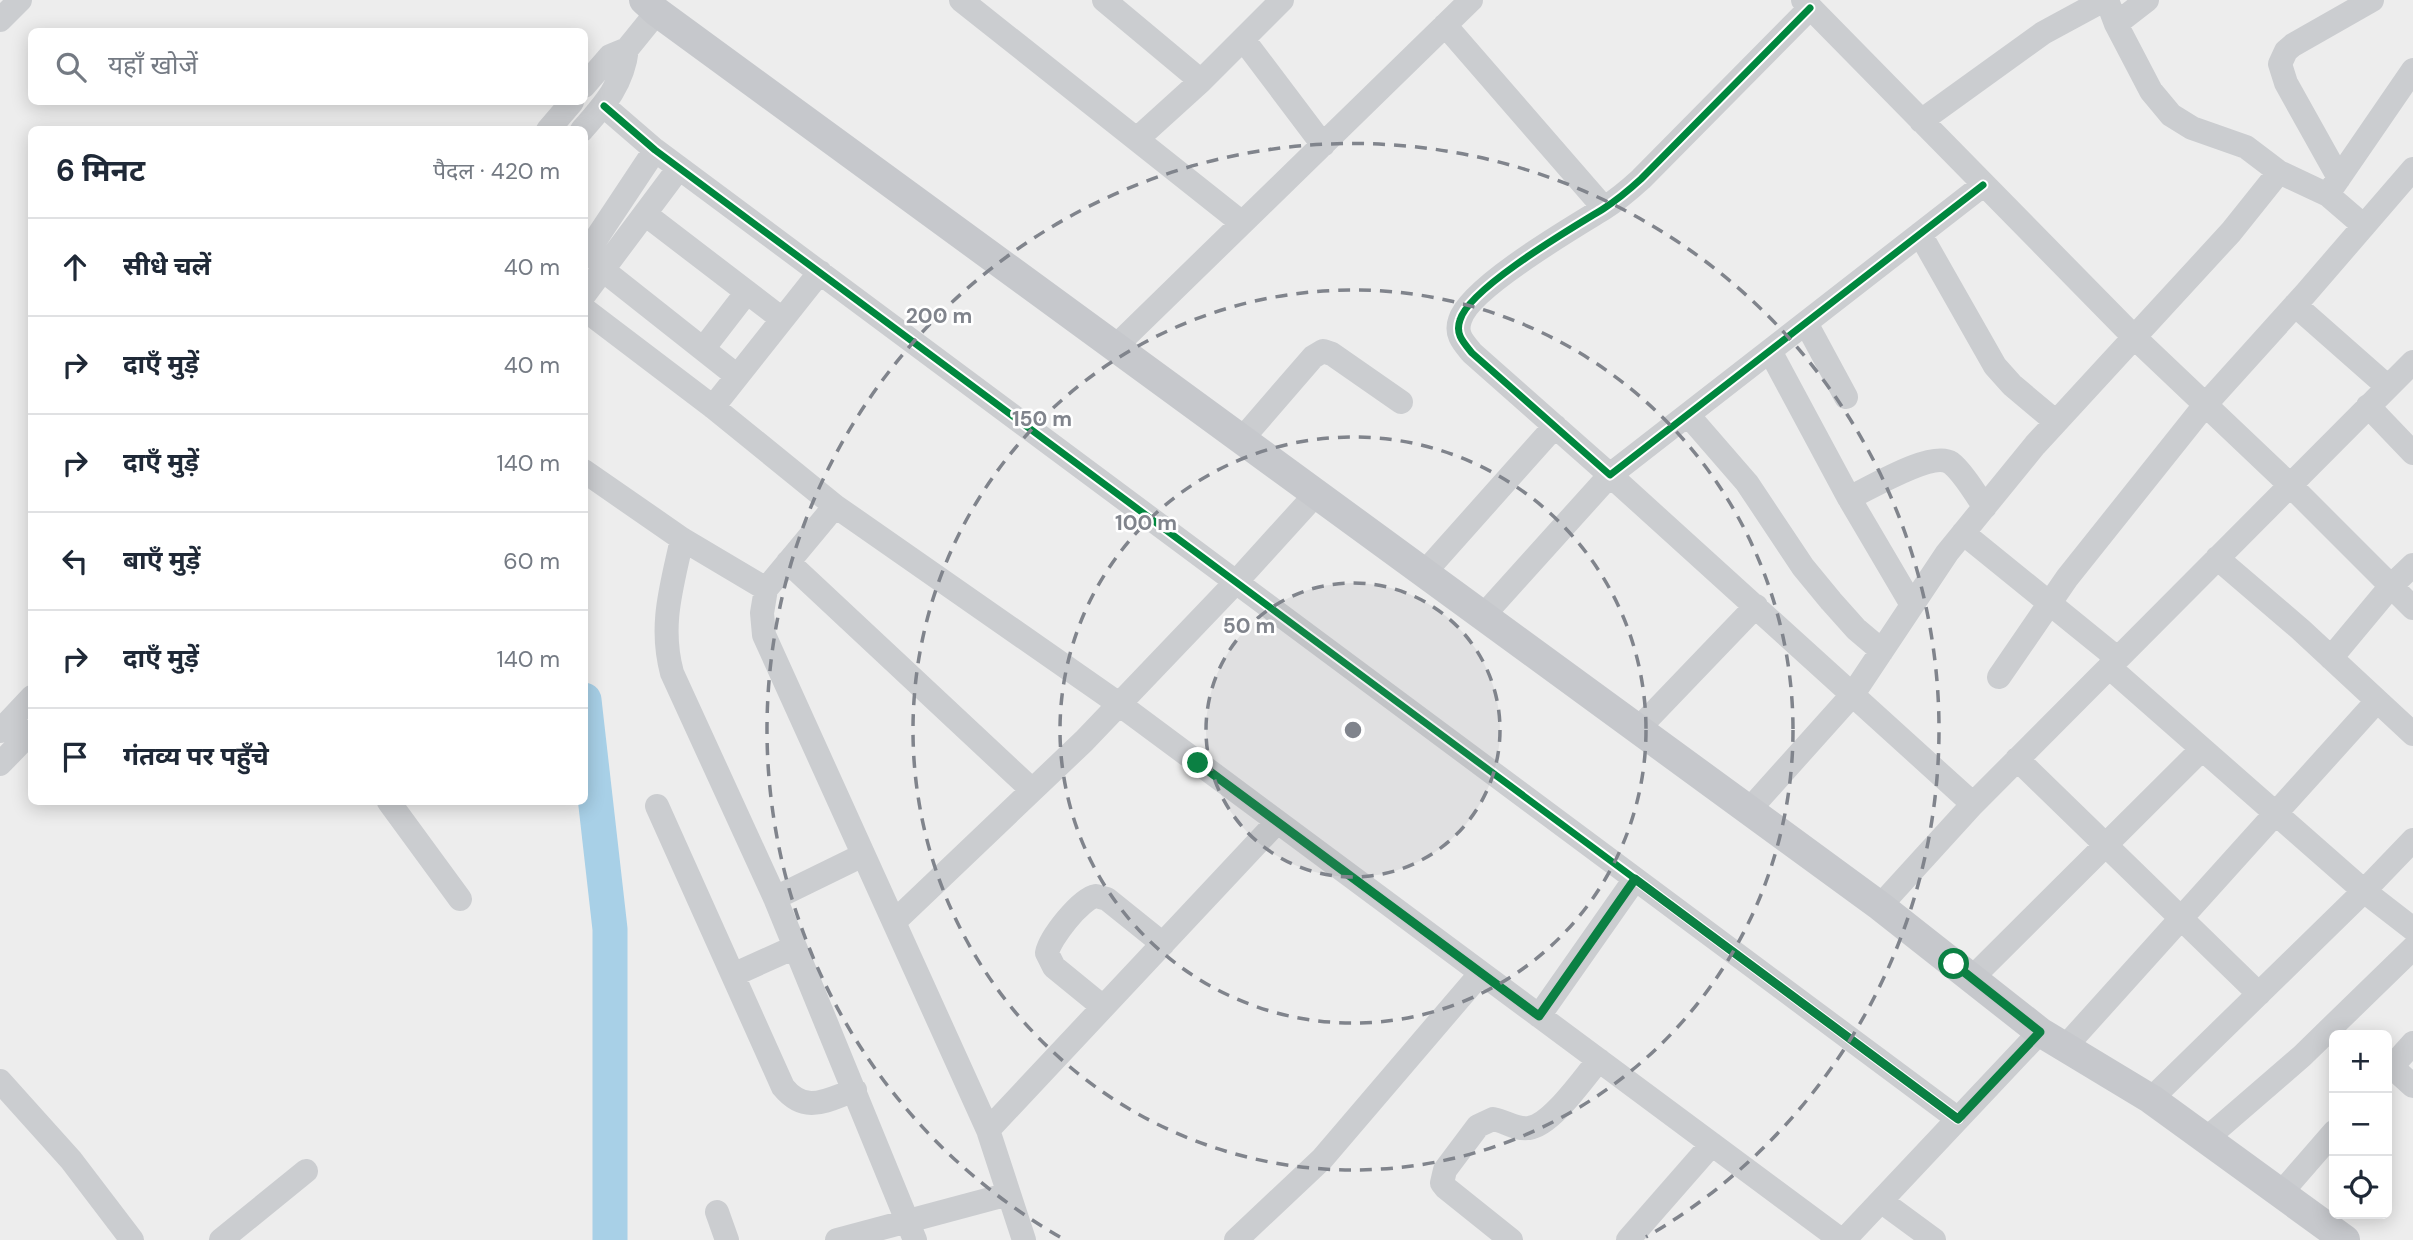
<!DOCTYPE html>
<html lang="hi">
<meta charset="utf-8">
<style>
:root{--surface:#fff;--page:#f6f6f7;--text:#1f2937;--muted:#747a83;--line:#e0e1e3}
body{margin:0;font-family:"DM Sans","Noto Sans Devanagari",sans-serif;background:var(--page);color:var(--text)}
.controls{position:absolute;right:21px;bottom:21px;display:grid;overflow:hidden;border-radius:10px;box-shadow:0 4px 18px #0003}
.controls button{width:63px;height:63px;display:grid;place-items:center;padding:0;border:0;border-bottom:2px solid var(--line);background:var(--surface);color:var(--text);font:35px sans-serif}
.stop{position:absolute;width:21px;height:21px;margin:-16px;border:5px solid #0b8043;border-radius:50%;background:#fff}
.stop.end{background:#0b8043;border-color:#fff;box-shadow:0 2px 7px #0008}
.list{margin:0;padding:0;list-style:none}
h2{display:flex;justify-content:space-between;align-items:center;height:91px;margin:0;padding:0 28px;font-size:30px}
h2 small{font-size:23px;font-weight:400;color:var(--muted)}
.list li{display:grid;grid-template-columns:46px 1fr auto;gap:21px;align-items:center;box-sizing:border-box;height:98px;padding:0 28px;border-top:2px solid var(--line)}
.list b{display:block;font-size:26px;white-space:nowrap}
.list em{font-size:23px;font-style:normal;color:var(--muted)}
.icon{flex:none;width:38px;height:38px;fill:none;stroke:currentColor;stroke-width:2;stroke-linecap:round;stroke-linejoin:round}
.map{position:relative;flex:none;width:2413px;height:1240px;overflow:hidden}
.search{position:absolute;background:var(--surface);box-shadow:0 4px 18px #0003;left:28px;top:28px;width:560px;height:77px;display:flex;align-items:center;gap:18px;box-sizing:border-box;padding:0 24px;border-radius:10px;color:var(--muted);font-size:26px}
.panel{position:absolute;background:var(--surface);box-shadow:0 4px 18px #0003;left:28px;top:126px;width:560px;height:679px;border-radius:10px}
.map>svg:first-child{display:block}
</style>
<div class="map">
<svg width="2413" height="1240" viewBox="0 0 2413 1240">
<rect width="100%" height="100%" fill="#ededed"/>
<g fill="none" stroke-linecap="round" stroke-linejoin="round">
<path stroke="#a8d0e7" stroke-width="35" d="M 584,700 L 610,929 L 610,1240"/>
<path stroke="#cbcdd0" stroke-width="24" d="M 961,0 L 1242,223
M 1104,0 L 1201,81
M 1803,0 L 2134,337 L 2290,485 L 2413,608
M 2107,0 L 2116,24 L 2151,91 L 2171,115 L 2192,128 L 2246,147 L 2279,172 L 2328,195 L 2364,226
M 1810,8 L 1641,179 C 1629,190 1617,200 1603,209 C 1572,228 1469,288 1460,320 C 1455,334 1463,342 1472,353 L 1610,475 L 1983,185
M 0,20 L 20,0
M 2116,24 L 2147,0
M 1445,25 L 1604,208
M 1243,39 L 1323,145
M 584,86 L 610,56 L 627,49 L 657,12
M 604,106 L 655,150 L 1958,1119
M 1921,121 L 2043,33 L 2104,0
M 548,130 L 572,102
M 582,130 C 605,104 623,84 627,49
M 1137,139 L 1201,81 L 1282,0
M 2339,178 L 2286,83 L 2280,64 L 2286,51 L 2293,45 L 2372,0
M 2332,188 L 2413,70
M 645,214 L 782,319
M 1920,234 L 1995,366 L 2012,385 L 2056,422
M 584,257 L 655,150
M 603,270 L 737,376
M 584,295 L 679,168
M 2295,305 L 2388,387
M 584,309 L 713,407 L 835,506 L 1119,704 L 1841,1240
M 1806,323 L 1846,397
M 1116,346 L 1471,0
M 703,349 L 747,292
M 1770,351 L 1849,498 L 1912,605
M 2368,406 L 2413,453
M 713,407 L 820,272
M 1688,415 L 1747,483 L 1803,567 L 1831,601 L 1856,629 L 1882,651
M 1242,439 L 1313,357 L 1323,351 L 1332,354 L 1401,402
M 584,471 L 682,539 L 766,589
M 1849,498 C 1869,489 1932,450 1951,463 C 1964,473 1975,494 1985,507
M 835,506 L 766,589 L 762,613 L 764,635 L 988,1130 L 1024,1240
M 1963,533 L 2117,658
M 682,539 C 672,586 659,625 672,673 L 775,898 L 915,1240
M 2217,558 L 2300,629 L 2413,734
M 788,562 L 1032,790
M 1424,573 L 1555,426
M 1482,617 L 1610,475 L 1973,804
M 2331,658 L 2391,586 L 2413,565
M 2109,667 L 2364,891 L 2413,840
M 1999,677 L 2067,578 L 2205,405 L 2306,293 L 2413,169
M 1638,729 L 1756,606
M 0,731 L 32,697
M 2017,759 L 2259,994
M 0,764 L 32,731
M 389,802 L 460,899
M 657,806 L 783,1087 C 806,1115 826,1100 855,1090
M 1749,810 L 1853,694 L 1947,553 L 2035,445 L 2231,232 L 2279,172
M 775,898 L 863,855
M 1880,906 L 1973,804 L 2413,362
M 894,922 L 1084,741 L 1237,581 L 1316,494
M 733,975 L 795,947
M 1972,978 L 2202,749
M 1103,1007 L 1054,967 L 1047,953 C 1050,938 1080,899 1096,896 L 1107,899 L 1163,944
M 1539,1016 L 1635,879
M 2065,1047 L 2377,701
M 2392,1067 L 2413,1086
M 2387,1072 L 2413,1043
M 0,1081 L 71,1160 L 132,1240
M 2151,1099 L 2364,891 L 2413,929
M 988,1130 L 1277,822
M 2206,1139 L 2302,1056 L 2413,948
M 2281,1193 L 2334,1132
M 1881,1201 L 1934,1240
M 717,1212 L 727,1240
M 221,1240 L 306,1171
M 837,1240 L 1009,1194
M 1236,1240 L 1322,1159 L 1481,973
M 1511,1240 L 1446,1188 L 1442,1183 L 1445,1170 L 1478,1126 L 1493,1119 C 1505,1121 1516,1130 1529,1128 C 1552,1125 1584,1077 1599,1060
M 1628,1240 L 1712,1144
M 1844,1240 L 2040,1032"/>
<path stroke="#c6c8cc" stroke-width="30" d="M 644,0 L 657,12 L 1880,906 L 2040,1032 L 2151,1099 L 2345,1240"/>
<g stroke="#fff" stroke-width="11">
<path id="cycleway" d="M 1810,8 L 1641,179 C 1629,190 1617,200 1603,209 C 1572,228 1469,288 1460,320 C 1455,334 1463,342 1472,353 L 1610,475 L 1983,185
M 604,106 L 655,150 L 1958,1119"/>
</g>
<use href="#cycleway" stroke="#00873e" stroke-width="7"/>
</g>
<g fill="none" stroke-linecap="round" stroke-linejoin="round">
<path stroke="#0b8043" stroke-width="9" d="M 1198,763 L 1539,1016 L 1635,879 L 1958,1119 L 2040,1032 L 1954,964"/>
</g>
<circle cx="1353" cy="730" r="147" fill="#80848c" fill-opacity=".12"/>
<g fill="none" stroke="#80848c" stroke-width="3.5" stroke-dasharray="12 9">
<circle cx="1353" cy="730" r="147"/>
<circle cx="1353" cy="730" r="293"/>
<circle cx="1353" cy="730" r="440"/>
<path d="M1060 1237A586 586 0 1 1 1646 1237"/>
</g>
<circle cx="1353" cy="730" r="10" fill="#80848c" stroke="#fff" stroke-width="3.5"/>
<g font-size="21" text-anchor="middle" font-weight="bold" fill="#80848c" stroke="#fff" stroke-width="5" stroke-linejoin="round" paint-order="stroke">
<text x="939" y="323">200 m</text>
<text x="1042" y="426">150 m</text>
<text x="1146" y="530">100 m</text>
<text x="1249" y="633">50 m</text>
</g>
</svg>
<div class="controls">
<button>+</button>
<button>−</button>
<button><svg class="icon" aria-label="locate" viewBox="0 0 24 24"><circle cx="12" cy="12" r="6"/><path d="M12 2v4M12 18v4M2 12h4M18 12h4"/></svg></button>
</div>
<div class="stop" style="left:1954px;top:964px"></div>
<div class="stop end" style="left:1198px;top:763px"></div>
<div class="search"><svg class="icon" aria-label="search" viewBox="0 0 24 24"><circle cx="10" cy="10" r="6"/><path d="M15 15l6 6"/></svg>यहाँ खोजें</div>
<section class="panel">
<h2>6 मिनट<small>पैदल · 420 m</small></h2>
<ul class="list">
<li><svg class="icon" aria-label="ahead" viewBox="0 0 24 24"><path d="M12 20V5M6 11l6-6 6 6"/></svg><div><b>सीधे चलें</b></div><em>40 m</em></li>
<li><svg class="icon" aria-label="right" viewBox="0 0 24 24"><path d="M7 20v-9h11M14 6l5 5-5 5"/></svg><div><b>दाएँ मुड़ें</b></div><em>40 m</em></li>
<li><svg class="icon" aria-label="right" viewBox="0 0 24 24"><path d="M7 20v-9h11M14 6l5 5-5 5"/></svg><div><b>दाएँ मुड़ें</b></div><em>140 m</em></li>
<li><svg class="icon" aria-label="left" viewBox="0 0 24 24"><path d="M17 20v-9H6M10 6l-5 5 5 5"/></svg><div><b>बाएँ मुड़ें</b></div><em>60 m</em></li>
<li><svg class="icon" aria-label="right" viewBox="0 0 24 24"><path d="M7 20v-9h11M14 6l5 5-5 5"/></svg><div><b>दाएँ मुड़ें</b></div><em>140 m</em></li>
<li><svg class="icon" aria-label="arrive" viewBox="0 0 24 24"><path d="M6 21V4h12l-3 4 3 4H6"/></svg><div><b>गंतव्य पर पहुँचे</b></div></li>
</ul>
</section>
</div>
